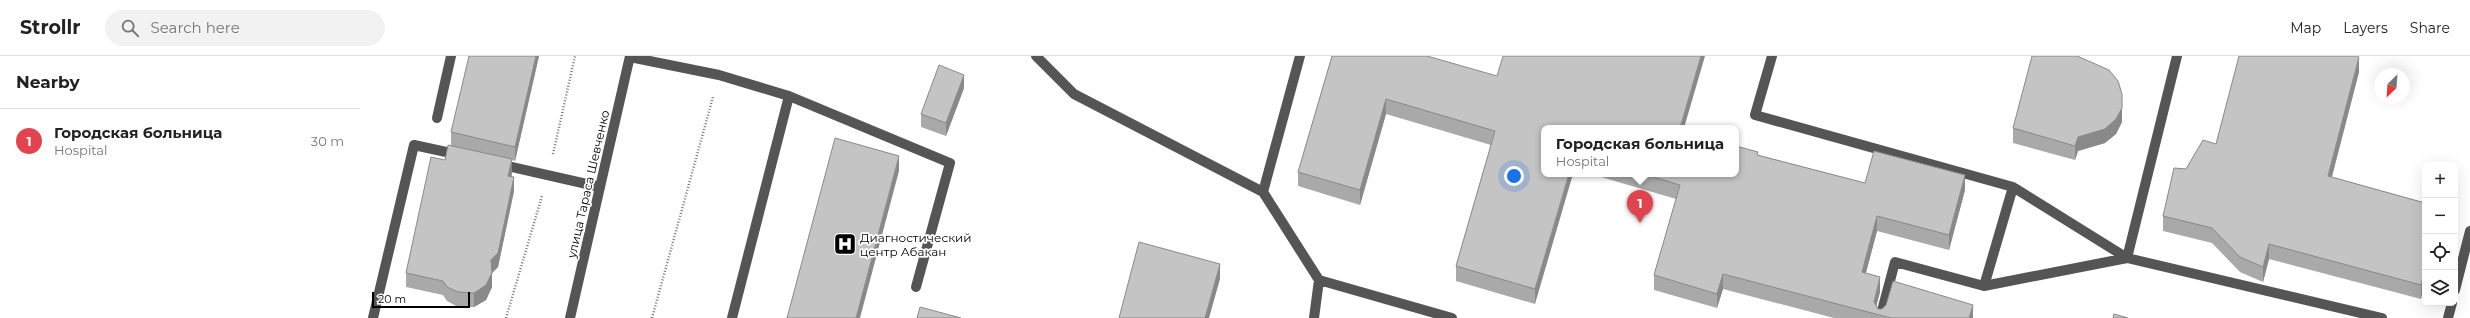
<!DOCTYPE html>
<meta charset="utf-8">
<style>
:root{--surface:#fff;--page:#f2f2f2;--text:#222;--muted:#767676;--line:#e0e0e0;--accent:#111827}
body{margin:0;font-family:Montserrat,sans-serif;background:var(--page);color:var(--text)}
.controls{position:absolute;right:12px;bottom:12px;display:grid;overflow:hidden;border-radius:8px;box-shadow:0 4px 16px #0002}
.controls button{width:36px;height:36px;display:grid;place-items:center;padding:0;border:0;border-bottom:1px solid var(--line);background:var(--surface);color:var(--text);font:20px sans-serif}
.compass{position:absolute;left:2014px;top:12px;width:36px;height:36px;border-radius:50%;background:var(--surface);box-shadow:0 4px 16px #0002;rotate:205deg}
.scale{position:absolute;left:12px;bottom:10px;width:98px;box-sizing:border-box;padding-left:4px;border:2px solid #000;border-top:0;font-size:11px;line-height:14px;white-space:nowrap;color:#000;-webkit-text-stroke:3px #fff;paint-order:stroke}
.you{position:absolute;left:1154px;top:120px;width:14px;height:14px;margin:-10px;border:3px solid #fff;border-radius:50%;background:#1a73e8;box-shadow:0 0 0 6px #1a73e833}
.badge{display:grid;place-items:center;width:26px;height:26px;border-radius:50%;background:var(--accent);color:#fff;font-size:13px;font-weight:700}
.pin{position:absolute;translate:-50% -33px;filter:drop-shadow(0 1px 2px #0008)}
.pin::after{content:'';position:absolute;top:21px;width:14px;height:12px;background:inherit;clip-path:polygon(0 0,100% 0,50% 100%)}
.popup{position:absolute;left:1181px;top:69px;width:198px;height:52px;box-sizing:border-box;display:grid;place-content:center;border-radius:8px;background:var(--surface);filter:drop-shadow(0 1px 3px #0005);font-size:13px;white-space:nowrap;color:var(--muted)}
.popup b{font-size:15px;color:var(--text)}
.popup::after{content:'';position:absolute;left:50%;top:100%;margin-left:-8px;border:8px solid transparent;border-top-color:var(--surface)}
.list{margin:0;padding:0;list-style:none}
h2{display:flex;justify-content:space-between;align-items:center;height:52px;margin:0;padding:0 16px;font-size:17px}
h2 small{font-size:13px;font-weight:400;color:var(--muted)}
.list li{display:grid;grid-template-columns:26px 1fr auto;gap:12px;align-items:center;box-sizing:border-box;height:64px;padding:0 16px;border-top:1px solid var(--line)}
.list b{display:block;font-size:15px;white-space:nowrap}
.list p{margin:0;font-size:13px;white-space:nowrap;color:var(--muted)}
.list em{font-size:13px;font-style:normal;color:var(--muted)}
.icon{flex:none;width:22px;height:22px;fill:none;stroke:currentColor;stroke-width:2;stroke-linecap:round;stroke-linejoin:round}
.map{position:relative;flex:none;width:2110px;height:262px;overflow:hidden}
header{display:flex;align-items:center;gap:24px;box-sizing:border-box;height:56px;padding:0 20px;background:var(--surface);border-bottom:1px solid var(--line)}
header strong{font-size:19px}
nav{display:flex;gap:22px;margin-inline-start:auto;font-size:14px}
.search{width:280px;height:36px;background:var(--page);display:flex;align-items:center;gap:10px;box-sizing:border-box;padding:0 14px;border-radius:22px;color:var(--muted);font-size:15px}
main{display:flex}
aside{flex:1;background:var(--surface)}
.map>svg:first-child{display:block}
</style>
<header>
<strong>Strollr</strong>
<div class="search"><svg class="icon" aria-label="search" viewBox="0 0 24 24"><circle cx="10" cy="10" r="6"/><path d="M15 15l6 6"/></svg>Search here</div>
<nav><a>Map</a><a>Layers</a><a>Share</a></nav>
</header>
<main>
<aside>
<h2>Nearby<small></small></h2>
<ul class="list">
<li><span class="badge" style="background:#e0444e">1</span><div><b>Городская больница</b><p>Hospital</p></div><em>30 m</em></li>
</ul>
</aside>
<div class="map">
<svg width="2110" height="262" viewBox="0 0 2110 262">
<rect width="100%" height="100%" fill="#fff"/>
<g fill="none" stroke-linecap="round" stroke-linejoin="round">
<path stroke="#777" stroke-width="2.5" stroke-dasharray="1 2" stroke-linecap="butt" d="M 193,98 L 215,0
M 146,262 L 182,140
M 292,262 L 353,41"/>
<path stroke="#555" stroke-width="10" d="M 676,0 L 714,38 L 903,136 L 959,224
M 1412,0 L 1395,59 L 1653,131 L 1624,230
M 1817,0 L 1767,202 L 2022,262
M 270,1 L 359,19 L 429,40 L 372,262
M 429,40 L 590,107 L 556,231
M 77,62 L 91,0
M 139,108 L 240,131
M 1653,131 L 1767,202
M 903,136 L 940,0
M 2095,234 L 2110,175
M 13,262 L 54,89 L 100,99
M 210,262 L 270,0
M 954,262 L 959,224 L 1092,262
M 1520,262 L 1535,206 L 1624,230 L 1767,202
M 2088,262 L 2092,247"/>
</g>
<path fill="#a9a9a9" d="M 179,0 L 155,105 L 152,104 L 152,118 L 151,120 L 154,135 L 138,211 L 132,217 L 132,231 L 126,244 L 114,251 L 98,251 L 87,245 L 83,239 L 46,231 L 46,217 L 85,104 L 91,90 L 91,76 Z
M 972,0 L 1137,20 L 1184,72 L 1175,248 L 1096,225 L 1096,210 L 1131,89 L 1026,58 L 1000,149 L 938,130 L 938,116 Z
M 1720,2 L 1762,52 L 1762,66 L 1756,78 L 1745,87 L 1718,95 L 1715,104 L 1653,87 L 1653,72 Z
M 1999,16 L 1972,121 L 2065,147 L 2061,243 L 1909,203 L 1903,226 L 1880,216 L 1852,187 L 1803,175 L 1803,160 L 1826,113 L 1856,88 Z
M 604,32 L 586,80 L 561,71 L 561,58 Z
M 1398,99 L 1505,127 L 1605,134 L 1589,194 L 1517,175 L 1506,217 L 1520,236 L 1516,251 L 1518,253 L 1613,262 L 1474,262 L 1363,233 L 1357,252 L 1294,234 L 1294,219 L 1316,143 L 1231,118 L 1376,118 Z"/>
<path fill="#898989" d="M 176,0 L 179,0 L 155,105 L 155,91 Z
M 1341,0 L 1345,0 L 1324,72 L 1320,72 Z
M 1999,1 L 1999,16 L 1968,135 L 1968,120 Z
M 604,19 L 604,32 L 586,80 L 586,67 Z
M 1762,38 L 1762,66 L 1756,78 L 1745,87 L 1718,95 L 1715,104 L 1715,90 L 1718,81 Z
M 1026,43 L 1026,58 L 1000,149 L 1000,134 Z
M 539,100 L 539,115 L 500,262 L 496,262 Z
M 152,103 L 152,118 L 148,134 L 148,120 Z
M 1209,118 L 1213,118 L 1175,248 L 1175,233 Z
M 1605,119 L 1605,134 L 1589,194 L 1589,179 Z
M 154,121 L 154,135 L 138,211 L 132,217 L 132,231 L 126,244 L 114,251 L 114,237 Z
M 2065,156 L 2065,171 L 2063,165 Z
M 1517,160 L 1517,175 L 1502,231 L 1502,216 Z
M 1909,188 L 1909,203 L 1903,226 L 1903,211 Z
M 860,208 L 860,223 L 849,262 L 845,262 Z
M 2065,215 L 2065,230 L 2061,243 L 2061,229 Z
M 1363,218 L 1363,233 L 1357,252 L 1357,238 Z
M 1520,221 L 1520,236 L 1514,258 L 1514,246 Z
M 1613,249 L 1613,262 L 1609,262 Z"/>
<path fill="#c4c4c4" stroke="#898989" d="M 109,0 L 176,0 L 155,91 L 91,76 Z
M 972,0 L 1067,0 L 1137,20 L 1143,0 L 1341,0 L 1320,72 L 1184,72 L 1184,118 L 1209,118 L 1175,233 L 1096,210 L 1135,75 L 1026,43 L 1000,134 L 938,116 Z
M 1672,0 L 1717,0 L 1749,14 L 1758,25 L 1762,38 L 1762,52 L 1756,63 L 1745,73 L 1718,81 L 1715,90 L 1653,72 Z
M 1879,0 L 1997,0 L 1999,1 L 1968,120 L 2065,147 L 2065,156 L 2063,165 L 2065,166 L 2065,215 L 2061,229 L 1909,188 L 1903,211 L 1880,201 L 1852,172 L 1803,160 L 1814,112 L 1826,113 L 1843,84 L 1856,88 Z
M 579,9 L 604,19 L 586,67 L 561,58 Z
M 475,82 L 539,100 L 496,262 L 427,262 Z
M 88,89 L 152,103 L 148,120 L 154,121 L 138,197 L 131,204 L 132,217 L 126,229 L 114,237 L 98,236 L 87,231 L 83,225 L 46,217 L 71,101 L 85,104 Z
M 1376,90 L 1398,96 L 1397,99 L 1505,127 L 1514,95 L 1605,119 L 1589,179 L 1517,160 L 1502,216 L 1520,221 L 1514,246 L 1518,253 L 1522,253 L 1526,249 L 1533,225 L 1613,249 L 1609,262 L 1531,262 L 1363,218 L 1357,238 L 1294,219 L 1320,129 L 1283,118 L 1376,118 Z
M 779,186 L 860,208 L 845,262 L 759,262 Z
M 560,251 L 601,262 L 557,262 Z
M 1754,258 L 1768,262 L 1753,262 Z"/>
<defs>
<g id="hospital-square" transform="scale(1.15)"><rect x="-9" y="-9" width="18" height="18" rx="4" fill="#000" stroke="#fff"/><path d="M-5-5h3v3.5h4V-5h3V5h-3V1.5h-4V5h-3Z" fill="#fff"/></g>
</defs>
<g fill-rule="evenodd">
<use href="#hospital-square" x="485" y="188"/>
</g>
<g text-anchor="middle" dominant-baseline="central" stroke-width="3.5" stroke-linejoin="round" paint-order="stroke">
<g font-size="12" fill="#000" stroke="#fff">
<text transform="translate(228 128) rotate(-77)">улица Тараса Шевченко</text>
</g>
<g font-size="12" fill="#000" stroke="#fff" text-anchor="start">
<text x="500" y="181">Диагностический<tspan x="500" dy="14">центр Абакан</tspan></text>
</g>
</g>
</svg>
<div class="controls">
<button>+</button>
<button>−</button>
<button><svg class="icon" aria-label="locate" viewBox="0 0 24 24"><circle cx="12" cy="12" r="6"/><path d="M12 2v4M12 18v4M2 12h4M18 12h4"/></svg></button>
<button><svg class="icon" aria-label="layers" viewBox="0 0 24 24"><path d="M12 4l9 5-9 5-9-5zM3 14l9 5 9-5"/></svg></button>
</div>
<svg class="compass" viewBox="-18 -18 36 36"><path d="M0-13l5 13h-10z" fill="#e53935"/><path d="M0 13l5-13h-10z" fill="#767676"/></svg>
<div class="scale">20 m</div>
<div class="you"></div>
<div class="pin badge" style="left:1280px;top:167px;background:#e0444e">1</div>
<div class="popup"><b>Городская больница</b>Hospital</div>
</div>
</main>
